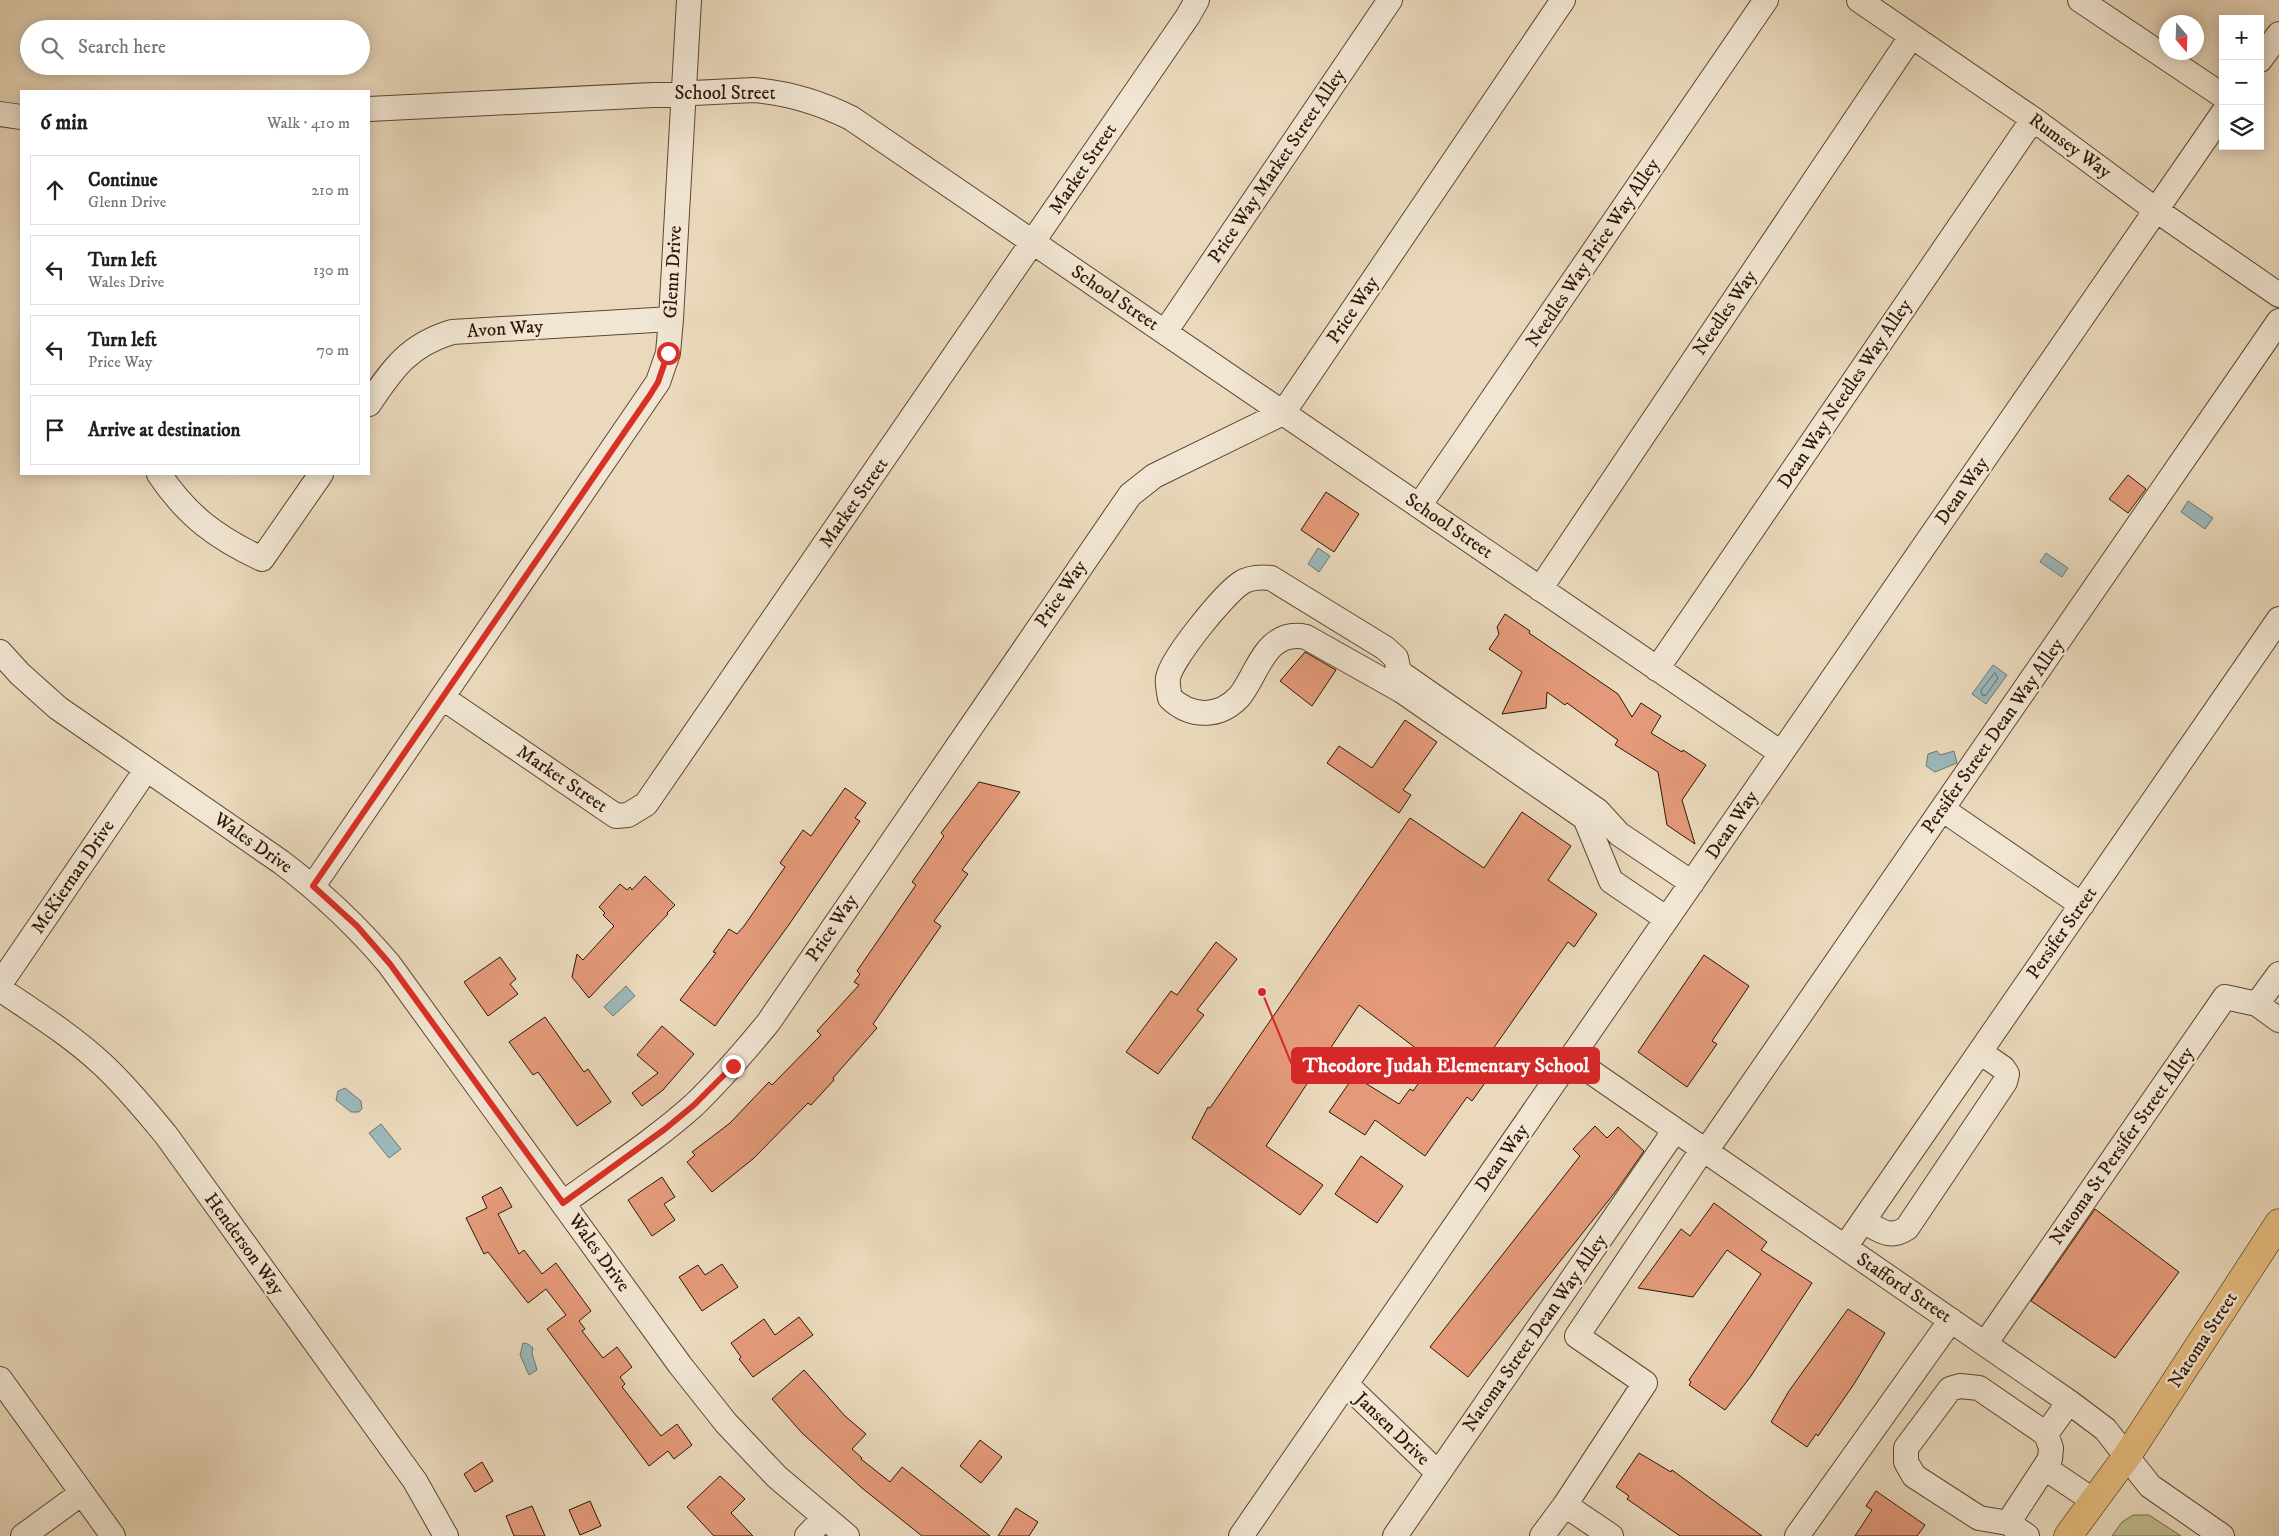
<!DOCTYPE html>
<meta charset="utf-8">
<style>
:root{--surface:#fff;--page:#f6f6f6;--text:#202124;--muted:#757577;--line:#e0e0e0}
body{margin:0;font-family:"IM FELL DW Pica",serif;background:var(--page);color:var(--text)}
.controls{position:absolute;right:15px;top:15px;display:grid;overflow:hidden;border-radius:0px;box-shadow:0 2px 12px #0003}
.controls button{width:45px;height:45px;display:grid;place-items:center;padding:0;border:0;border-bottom:1px solid var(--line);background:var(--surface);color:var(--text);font:25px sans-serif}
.compass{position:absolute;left:2159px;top:15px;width:45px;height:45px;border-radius:50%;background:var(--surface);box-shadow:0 2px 12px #0003;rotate:161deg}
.stop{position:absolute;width:15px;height:15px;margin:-11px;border:4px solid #d93025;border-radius:50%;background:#fff}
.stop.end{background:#d93025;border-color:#fff;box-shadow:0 1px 5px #0008}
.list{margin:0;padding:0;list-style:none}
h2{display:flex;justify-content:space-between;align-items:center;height:65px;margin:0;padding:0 20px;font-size:21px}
h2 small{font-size:16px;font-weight:400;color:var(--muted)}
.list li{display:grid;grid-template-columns:32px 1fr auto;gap:15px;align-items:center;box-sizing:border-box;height:70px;margin:0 10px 10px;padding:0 10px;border:1px solid var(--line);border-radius:0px}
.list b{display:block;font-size:19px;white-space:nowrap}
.list p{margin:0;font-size:16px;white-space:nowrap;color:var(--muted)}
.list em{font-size:16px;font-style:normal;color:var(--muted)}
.icon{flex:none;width:28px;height:28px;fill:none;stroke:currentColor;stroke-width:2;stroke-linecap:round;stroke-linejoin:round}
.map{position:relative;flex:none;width:2279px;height:1536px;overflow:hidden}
.search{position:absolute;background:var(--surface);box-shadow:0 2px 12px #0003;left:20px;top:20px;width:350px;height:55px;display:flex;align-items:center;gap:12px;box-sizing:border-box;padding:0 18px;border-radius:28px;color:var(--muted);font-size:19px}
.panel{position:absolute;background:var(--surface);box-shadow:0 2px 12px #0003;left:20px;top:90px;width:350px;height:385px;border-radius:0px}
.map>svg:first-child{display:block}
</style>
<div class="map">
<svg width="2279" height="1536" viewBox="0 0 2279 1536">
<rect width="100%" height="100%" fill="#ead9bc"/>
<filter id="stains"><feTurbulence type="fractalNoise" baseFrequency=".004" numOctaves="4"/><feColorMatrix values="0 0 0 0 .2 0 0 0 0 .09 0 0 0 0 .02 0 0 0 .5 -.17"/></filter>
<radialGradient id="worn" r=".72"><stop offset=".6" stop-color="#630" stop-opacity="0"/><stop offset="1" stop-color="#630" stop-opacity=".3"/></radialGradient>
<path fill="#bfbc8b" stroke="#786948" d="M 2133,1515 L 2149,1515 L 2181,1536 L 2112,1536 L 2122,1522 Z"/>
<path fill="#9bb8ba" stroke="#707771" d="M 2188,501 L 2213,518 L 2205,529 L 2181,512 Z
M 1318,548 L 1330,556 L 1319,572 L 1308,564 Z
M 2046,553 L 2068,568 L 2062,577 L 2040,562 Z
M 1993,665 L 2007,675 L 1986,704 L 1972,694 Z
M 1937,751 L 1940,755 L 1954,751 L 1957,763 L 1935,772 L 1926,766 L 1928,754 Z
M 626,986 L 635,996 L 613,1016 L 604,1007 Z
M 345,1088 L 361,1101 L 362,1109 L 359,1112 L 351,1112 L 336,1100 L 338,1091 Z
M 381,1124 L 401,1149 L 389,1158 L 369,1133 Z
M 523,1343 L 528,1344 L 533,1348 L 532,1353 L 537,1370 L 529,1375 L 520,1355 Z"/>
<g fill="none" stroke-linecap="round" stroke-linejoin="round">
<path stroke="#66675f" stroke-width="1" d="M 1995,673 L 1998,678 L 1986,695 L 1983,696 L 1981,691 Z"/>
</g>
<path fill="#e49a7a" stroke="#301604" d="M 2128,475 L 2146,489 L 2128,513 L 2109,499 Z
M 1326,492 L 1359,514 L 1334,552 L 1301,530 Z
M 1505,614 L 1530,631 L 1529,633 L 1618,694 L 1632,717 L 1641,703 L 1661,716 L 1651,733 L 1682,752 L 1683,750 L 1706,765 L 1682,800 L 1695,844 L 1667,825 L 1658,772 L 1615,745 L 1618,740 L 1567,703 L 1565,705 L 1547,692 L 1546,708 L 1502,714 L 1522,672 L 1489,649 L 1499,634 L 1497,627 Z
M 1305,652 L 1336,670 L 1312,706 L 1280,681 Z
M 1405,720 L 1437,742 L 1403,790 L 1411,795 L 1399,813 L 1327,763 L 1339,746 L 1372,768 Z
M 979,782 L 1020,792 L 962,870 L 968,874 L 934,921 L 941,926 L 873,1024 L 877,1028 L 833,1078 L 834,1080 L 811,1105 L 808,1103 L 754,1158 L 712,1192 L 687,1162 L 695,1155 L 692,1152 L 730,1123 L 769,1082 L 772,1085 L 821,1035 L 817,1031 L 859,985 L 854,982 L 860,974 L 857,971 L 916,885 L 912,882 L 944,836 L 941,833 Z
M 845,788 L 866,803 L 855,818 L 860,821 L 788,926 L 715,1026 L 680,1000 L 716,953 L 713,952 L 729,929 L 737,934 L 744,926 L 785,867 L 780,863 L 803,830 L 811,836 Z
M 1522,812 L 1571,846 L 1548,880 L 1597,914 L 1574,947 L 1568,942 L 1481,1066 L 1492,1073 L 1472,1101 L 1467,1097 L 1425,1156 L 1375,1120 L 1365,1135 L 1329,1112 L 1354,1076 L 1399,1104 L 1410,1089 L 1413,1091 L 1434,1062 L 1359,1005 L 1266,1146 L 1323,1185 L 1300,1215 L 1192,1138 L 1208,1107 L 1210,1108 L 1410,818 L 1484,868 Z
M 645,876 L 675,905 L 667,913 L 668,914 L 589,998 L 572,977 L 577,954 L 583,960 L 614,926 L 603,915 L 605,913 L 599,907 L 620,884 L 627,890 L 630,887 L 632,890 Z
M 1216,942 L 1237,959 L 1197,1010 L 1204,1015 L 1158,1074 L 1126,1052 L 1171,991 L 1177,995 Z
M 1704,955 L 1749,986 L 1712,1041 L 1717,1044 L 1687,1087 L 1638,1052 Z
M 500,957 L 516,979 L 510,984 L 518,994 L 488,1016 L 464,982 Z
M 545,1017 L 584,1072 L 588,1069 L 611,1102 L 577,1126 L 538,1072 L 533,1075 L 509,1042 Z
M 662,1026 L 694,1054 L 663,1090 L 642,1106 L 632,1093 L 658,1073 L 637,1055 Z
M 1595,1126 L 1607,1138 L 1618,1127 L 1644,1151 L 1616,1191 L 1468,1377 L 1430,1347 L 1580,1156 L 1573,1149 Z
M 1361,1156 L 1403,1186 L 1377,1223 L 1335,1194 Z
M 662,1177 L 675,1197 L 664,1204 L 675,1220 L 652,1236 L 628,1200 Z
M 501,1187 L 512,1207 L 498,1214 L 519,1254 L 524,1250 L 542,1274 L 556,1263 L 591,1311 L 579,1321 L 585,1329 L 582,1331 L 603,1358 L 617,1347 L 632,1367 L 620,1377 L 625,1384 L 622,1387 L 661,1436 L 677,1424 L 692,1445 L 674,1459 L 668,1451 L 649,1466 L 547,1329 L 566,1315 L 546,1289 L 528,1303 L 488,1252 L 484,1254 L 466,1218 L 487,1208 L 482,1197 Z
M 1714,1203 L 1767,1242 L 1761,1250 L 1812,1283 L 1751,1376 L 1725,1410 L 1689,1385 L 1691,1382 L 1689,1380 L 1761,1274 L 1727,1250 L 1693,1297 L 1638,1288 L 1681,1229 L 1690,1236 Z
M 2095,1209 L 2179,1272 L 2115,1358 L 2031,1301 Z
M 722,1264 L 738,1287 L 702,1311 L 679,1277 L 698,1265 L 705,1275 Z
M 1848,1309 L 1885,1333 L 1854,1384 L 1818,1436 L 1816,1434 L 1807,1447 L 1771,1422 L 1789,1391 Z
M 799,1317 L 813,1335 L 753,1377 L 739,1359 L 741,1357 L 731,1343 L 764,1319 L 775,1335 Z
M 804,1370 L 845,1416 L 866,1434 L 852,1449 L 862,1458 L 861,1459 L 890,1482 L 902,1467 L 990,1536 L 922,1536 L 862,1488 L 802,1433 L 772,1399 Z
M 980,1440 L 1002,1457 L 981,1483 L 960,1466 Z
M 1639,1453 L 1671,1472 L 1672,1470 L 1762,1536 L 1680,1536 L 1627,1499 L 1629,1496 L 1616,1487 Z
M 482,1462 L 493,1481 L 475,1492 L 464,1474 Z
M 720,1476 L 745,1499 L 731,1513 L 753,1536 L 714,1536 L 687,1507 Z
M 1876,1491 L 1925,1525 L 1917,1536 L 1855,1536 L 1872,1510 L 1866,1506 Z
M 590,1501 L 601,1526 L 580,1535 L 569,1510 Z
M 532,1506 L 545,1536 L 514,1536 L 506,1516 Z
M 1016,1508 L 1038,1522 L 1029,1536 L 998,1536 Z"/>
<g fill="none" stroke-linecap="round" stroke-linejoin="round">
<g stroke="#5e4732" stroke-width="26">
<path id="minor" d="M 1859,0 L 2033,119 L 2156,210 L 2279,295
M 2080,0 L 2223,96
M 2260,60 L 2279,34
M 369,109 L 754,90 C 789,93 819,102 851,118 L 1781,753
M 0,114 L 21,117
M 1165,332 L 1390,0
M 369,404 C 393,368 409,345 452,332 L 671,319
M 159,474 C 187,516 217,538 262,559 L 321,474
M 1419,506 L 1766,0
M 1540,589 L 1911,37
M 0,652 L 20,674 L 58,708 L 281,862 C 322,893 356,925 389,964 L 680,1365 L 726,1423 L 777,1477 L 847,1536
M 1657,669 L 2033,119
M 443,698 L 616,816 L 628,815 L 646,804 L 1188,16 L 1197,0
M 1942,809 L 2082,905
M 313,886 L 658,382 L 668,353 L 671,319 L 689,0
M 1667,919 L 1611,881 L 1585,818 L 1402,691 L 1306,637 C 1265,628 1257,676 1239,697 C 1218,719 1190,717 1170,698 C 1169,692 1167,684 1168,678 C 1171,659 1224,594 1241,583 C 1250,577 1261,577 1271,578 L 1385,648 L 1396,658 L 1399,672 L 1598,811 L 1619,834 L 1692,883
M 0,984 L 146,770
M 0,989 C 35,1013 71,1035 102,1064 C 126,1086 146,1111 166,1135 L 415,1481 L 446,1536
M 2257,1004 L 2279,974
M 1571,1058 L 2069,1402 L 2105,1429 L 2150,1486 L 2222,1536
M 1706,1151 L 2279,321
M 563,1203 C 607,1171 654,1141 694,1105 C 721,1079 745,1051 768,1023 L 1130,495 L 1154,476 L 1283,413 L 1563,0
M 1863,1221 C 1880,1230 1889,1240 1907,1228 L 2005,1082 L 2007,1074 L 2003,1068 L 1980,1052
M 1845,1247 L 2279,619
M 1985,1344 L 2225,997 L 2257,1004 L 2279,1020
M 0,1379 L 113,1536
M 1346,1384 L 1438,1473
M 2045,1468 L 2094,1501
M 2008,1523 L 2050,1459 L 2051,1448 L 2046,1434
M 23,1536 L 82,1493
M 807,1536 L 824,1518
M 1241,1536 L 2223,113
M 1395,1536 L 1675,1130
M 1542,1536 L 1565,1505
M 1611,1536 L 1565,1505 L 1645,1383 L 1577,1336 L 1703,1149
M 1797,1536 L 1951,1320
M 2027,1536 L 2008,1523 L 1979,1518 L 1914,1476 L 1906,1462 L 1906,1448 L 1950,1389 L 1960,1386 L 1979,1388 L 2046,1434 L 2069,1402"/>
</g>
<g stroke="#301604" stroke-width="29">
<path id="major" d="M 2068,1536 L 2127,1456 L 2279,1223"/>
</g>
<use href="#minor" stroke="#f1e6d3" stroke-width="24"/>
<use href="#major" stroke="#e5bc7e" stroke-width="28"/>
</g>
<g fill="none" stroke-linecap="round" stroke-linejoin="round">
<path stroke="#d93025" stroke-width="6" d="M 668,353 L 658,382 L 650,395 L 313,886 L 357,926 L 390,964 L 563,1203 L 665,1129 L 694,1105 L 733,1066"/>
</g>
<g text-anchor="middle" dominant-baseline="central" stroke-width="5" stroke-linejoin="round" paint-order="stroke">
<g font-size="19" fill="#301604" stroke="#f1e6d3">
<text x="725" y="93">School Street</text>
<text transform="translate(2070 146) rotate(36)">Rumsey Way</text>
<text transform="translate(1277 166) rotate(-56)">Price Way Market Street Alley</text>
<text transform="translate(1083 169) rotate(-56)">Market Street</text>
<text transform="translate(1593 253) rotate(-56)">Needles Way Price Way Alley</text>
<text transform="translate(673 272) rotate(-87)">Glenn Drive</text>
<text transform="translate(1115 298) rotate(34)">School Street</text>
<text transform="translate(1353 310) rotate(-56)">Price Way</text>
<text transform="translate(1725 313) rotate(-56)">Needles Way</text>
<text transform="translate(505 329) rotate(-4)">Avon Way</text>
<text transform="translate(1845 394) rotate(-56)">Dean Way Needles Way Alley</text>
<text transform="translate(1962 491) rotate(-55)">Dean Way</text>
<text transform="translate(854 503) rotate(-55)">Market Street</text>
<text transform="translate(1449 526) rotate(34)">School Street</text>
<text transform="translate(1061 594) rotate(-56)">Price Way</text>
<text transform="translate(1993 736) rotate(-55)">Persifer Street Dean Way Alley</text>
<text transform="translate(562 779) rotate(34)">Market Street</text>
<text transform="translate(1732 825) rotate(-56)">Dean Way</text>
<text transform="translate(253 843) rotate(35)">Wales Drive</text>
<text transform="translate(73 877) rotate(-56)">McKiernan Drive</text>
<text transform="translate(832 928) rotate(-56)">Price Way</text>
<text transform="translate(2062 933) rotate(-55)">Persifer Street</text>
<text transform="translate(2122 1146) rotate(-55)">Natoma St Persifer Street Alley</text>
<text transform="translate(1502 1158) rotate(-55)">Dean Way</text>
<text transform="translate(244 1244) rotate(54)">Henderson Way</text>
<text transform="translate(599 1253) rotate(54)">Wales Drive</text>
<text transform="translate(1904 1288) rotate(34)">Stafford Street</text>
<text transform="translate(1535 1333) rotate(-55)">Natoma Street Dean Way Alley</text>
<text transform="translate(2203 1340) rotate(-57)">Natoma Street</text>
<text transform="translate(1392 1429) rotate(44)">Jansen Drive</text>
</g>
</g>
<path fill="none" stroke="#d62828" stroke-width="2" d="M1262 992L1292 1065"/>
<circle fill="#d62828" stroke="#f1e6d3" stroke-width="2" cx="1262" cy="992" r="5"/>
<rect fill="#d62828" stroke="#d62828" stroke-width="2" x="1292" y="1048" width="307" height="35" rx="5"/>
<g font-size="20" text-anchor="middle" font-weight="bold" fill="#fff">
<text x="1446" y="1072">Theodore Judah Elementary School</text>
</g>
<rect width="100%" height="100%" filter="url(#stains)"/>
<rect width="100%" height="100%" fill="url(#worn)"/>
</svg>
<div class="controls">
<button>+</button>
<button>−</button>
<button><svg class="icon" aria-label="layers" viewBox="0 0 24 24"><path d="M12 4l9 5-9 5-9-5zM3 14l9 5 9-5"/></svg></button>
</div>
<svg class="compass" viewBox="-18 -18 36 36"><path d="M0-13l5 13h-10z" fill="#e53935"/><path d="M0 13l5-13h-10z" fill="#757577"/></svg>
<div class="stop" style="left:668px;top:353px"></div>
<div class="stop end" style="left:733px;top:1066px"></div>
<div class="search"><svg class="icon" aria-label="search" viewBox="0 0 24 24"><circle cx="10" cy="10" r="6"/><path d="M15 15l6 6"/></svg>Search here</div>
<section class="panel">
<h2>6 min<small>Walk · 410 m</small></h2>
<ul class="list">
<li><svg class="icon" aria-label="ahead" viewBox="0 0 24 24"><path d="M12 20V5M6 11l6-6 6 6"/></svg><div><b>Continue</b><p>Glenn Drive</p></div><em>210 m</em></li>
<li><svg class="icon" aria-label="left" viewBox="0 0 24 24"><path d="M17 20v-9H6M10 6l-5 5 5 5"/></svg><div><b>Turn left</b><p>Wales Drive</p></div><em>130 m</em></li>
<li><svg class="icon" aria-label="left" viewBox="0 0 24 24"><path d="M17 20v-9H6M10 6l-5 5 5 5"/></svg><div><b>Turn left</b><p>Price Way</p></div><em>70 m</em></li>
<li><svg class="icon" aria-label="arrive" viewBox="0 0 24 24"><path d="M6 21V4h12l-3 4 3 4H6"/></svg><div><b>Arrive at destination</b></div></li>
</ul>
</section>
</div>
